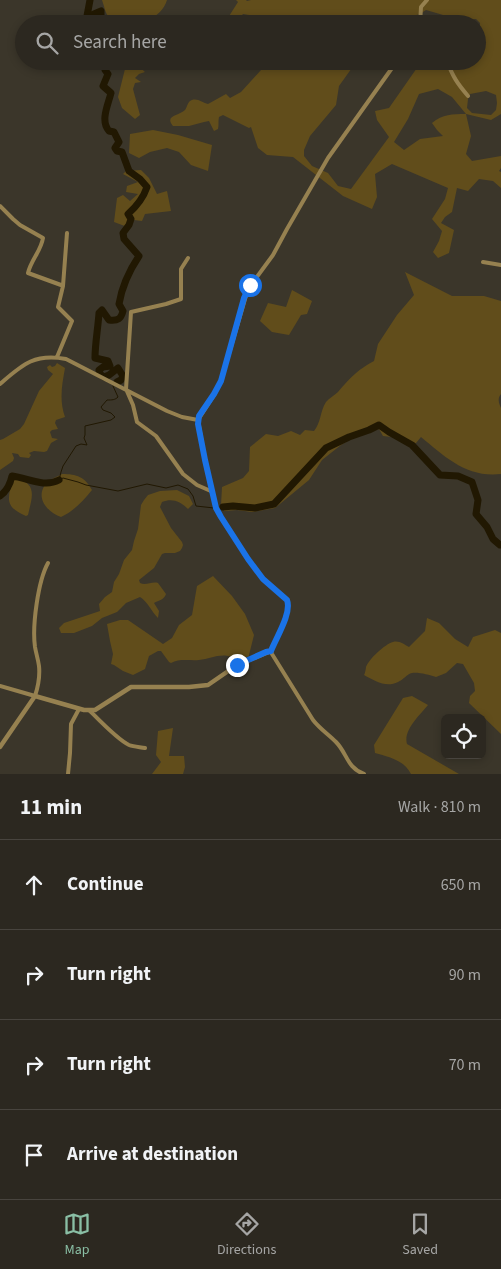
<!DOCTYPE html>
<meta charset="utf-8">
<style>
:root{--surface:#2c2820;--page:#38342d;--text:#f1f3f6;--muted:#a6a6a5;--line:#48443e;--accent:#8abfa5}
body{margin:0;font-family:"Source Sans 3",sans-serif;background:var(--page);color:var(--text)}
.controls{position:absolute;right:15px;bottom:15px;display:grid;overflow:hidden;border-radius:8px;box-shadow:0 2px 8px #0003}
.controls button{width:45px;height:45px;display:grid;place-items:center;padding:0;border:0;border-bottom:1px solid var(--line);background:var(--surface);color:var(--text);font:25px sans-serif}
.stop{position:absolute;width:15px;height:15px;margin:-11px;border:4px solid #1a73e8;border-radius:50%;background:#fff}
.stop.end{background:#1a73e8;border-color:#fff;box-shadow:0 1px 5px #0008}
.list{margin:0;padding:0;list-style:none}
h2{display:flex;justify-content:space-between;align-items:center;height:65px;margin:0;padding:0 20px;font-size:21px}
h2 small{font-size:16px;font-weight:400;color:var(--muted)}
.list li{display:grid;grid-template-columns:32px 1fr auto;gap:15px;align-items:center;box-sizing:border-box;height:90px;padding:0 20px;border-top:1px solid var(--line)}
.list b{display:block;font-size:19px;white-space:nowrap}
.list em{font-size:16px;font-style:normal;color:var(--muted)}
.icon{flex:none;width:28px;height:28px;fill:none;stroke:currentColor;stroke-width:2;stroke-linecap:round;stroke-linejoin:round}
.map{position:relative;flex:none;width:501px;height:774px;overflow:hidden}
.search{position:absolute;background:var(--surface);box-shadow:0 2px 8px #0003;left:15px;right:15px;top:15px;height:55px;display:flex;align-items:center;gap:12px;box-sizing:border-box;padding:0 18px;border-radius:28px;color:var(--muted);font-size:19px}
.sheet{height:425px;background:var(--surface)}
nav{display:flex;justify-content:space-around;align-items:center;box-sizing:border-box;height:70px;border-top:1px solid var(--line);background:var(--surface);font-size:14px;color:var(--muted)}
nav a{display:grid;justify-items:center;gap:2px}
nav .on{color:var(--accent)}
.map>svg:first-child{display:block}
</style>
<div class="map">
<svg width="501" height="774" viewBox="0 0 501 774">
<rect width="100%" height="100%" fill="#3b362a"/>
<path fill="#614d1b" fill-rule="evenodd" d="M 102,0 L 167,0 C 161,19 141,24 122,24 L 122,23 C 105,18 107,15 102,0 Z
M 236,0 L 246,0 L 247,1 L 251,0 L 501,0 L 501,114 L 491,120 L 466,114 L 471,136 L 466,154 L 472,161 L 501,156 L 501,168 L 499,171 L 501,172 L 501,188 L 493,181 L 479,179 L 468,191 L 457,188 L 452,212 L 445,217 L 441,223 L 454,230 L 449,253 L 438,258 L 433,252 L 439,241 L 442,231 L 432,219 L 445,199 L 448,188 L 392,164 L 375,174 L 377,197 L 372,209 L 343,196 L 293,157 L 267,155 L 258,148 L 251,127 L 249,128 L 223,115 L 219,117 C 218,121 219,125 218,129 L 214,131 L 209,121 L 204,122 L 189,126 L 173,126 C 164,115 179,116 185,110 C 188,106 187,102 192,100 C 198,98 203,103 208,104 L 226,94 L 230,98 L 241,92 L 261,70 L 261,61 L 354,61 L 354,65 L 339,86 L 336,105 L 310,136 L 304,150 L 304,156 L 312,166 L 328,173 L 338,186 L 351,189 L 389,137 L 377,120 L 375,111 L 389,108 L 419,65 L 429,64 L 432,61 L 477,61 L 477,35 L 480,30 L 480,23 L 476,19 L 456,21 L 450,17 L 426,10 L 420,14 L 406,18 L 373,18 L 365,24 L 254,24 L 249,15 L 243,14 L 234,24 L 224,24 L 238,2 ZM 438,89 L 452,97 L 466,114 C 452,114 443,114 432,123 L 437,130 L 443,136 L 420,139 L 404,150 L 394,142 L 408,119 L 419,94 ZM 486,91 L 496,95 L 497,103 L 496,110 L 491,115 L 472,113 L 467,108 L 468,99 L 470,94 Z
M 127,61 L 135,61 L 135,63 L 145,72 L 139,74 L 135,78 L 141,82 L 135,83 L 133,89 L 140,115 L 135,119 L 122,108 L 118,97 Z
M 153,130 L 178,135 L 212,145 L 208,171 L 191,165 L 179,152 L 167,148 L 150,152 L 139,158 L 129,153 L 130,134 Z
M 141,170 L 149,178 L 157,194 L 167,191 L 171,211 L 145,214 L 142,221 L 134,220 L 130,228 L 114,222 L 117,198 L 123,195 L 130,201 L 138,194 L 126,192 L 127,186 L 138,182 L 123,174 L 126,171 Z
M 405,272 L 452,296 L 484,296 L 501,301 L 501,394 C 497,399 499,403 501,408 L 501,474 C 467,478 445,457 421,437 L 416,443 L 408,445 L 392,437 L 383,436 L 379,429 L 356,436 L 341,445 L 322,460 L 309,480 L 275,508 L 252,512 L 237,510 L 224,511 L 221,505 L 222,487 L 243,478 L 249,471 L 250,447 L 266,434 L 278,436 L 291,431 L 300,435 L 305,430 L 314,431 C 321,423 320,411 326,402 C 329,398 335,395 338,392 C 351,377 356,371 374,361 L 378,344 L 397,315 L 414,295 Z
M 292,290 L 312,301 L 307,314 L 301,315 L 289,335 L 272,332 L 260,321 L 268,303 L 286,307 Z
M 57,363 L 65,368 C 62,385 59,400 65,417 L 56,420 L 55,423 L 58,429 L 52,430 L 50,432 L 52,438 L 58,439 L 51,443 L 47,451 L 44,452 L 34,451 L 29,453 L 31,455 L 29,458 L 20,457 L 18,454 L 12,453 L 14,458 L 13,461 L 0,470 L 0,440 L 3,439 L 20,429 L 24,424 L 39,391 L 53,374 L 48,370 L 47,367 L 50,365 L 52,367 L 55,366 Z
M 62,474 C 77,474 85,477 92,490 C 83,501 74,511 61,517 C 49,513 35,499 45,485 C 48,480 57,477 62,474 Z
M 16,478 C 38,484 32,497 28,515 L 26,516 C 5,507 7,499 13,480 Z
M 177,490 L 189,496 L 193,504 L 188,509 C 180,501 172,498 162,502 L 160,507 L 171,528 L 182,542 L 183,545 L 182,548 L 180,551 L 175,553 L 165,553 L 162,554 L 154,568 L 139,580 L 140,583 C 146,586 152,581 158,583 L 166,594 C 164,600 159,600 154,603 L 159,611 L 158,618 C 151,611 148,602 140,597 L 126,603 L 117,612 L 102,618 L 92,626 L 74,633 L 61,633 L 59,628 L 64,623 L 100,611 L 99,604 L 105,597 L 112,592 L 114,582 L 119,574 L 124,560 L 132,550 L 134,541 L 138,529 L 141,505 L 144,500 L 148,495 L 160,491 Z
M 213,576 L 232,596 L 245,614 L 254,635 L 247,663 C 241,660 234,657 228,656 C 218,654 209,659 199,660 C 190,661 180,658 171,663 L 169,662 L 161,651 L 158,651 L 149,656 L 145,669 L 133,675 L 123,671 L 114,665 L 111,664 L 113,654 L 110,641 L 107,624 L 120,620 L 128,620 L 163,644 L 172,638 L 179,625 L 192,615 L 197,586 Z
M 427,618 L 439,623 L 455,639 L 468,647 L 473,637 L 495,630 L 501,633 L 501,734 L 469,703 L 470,696 L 475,691 L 474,683 L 463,664 L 457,663 L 446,673 L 436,677 C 429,675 419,672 412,673 C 407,674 403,680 398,682 C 386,688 375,681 364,675 C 365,674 366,668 366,667 C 369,659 385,644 393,642 C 399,640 405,645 409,647 L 425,631 Z
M 412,696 L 428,705 C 420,715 403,730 407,744 L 459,774 L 411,774 C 404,760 389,757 375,753 L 374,745 L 403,698 Z
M 173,728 L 169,756 L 184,756 L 185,767 L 183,774 L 152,774 L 161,762 L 156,755 L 158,731 Z"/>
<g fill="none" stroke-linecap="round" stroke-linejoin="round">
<path stroke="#211802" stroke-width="1" d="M 113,386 L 118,397 C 115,400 112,400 107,400 L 101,407 L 103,410 L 111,413 L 115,417 L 111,420 L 85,426 L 85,435 L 84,438 L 87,445 L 81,444 L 76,446 L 63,466 L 61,472 L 59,480 L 63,478 L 78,482 L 86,485 L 118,491 L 147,484 L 166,488 L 178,485 L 188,489 L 193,496 L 196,506 L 214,508"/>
<path stroke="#211802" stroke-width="7" d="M 90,0 L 87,16 L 90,21 L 94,14 L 101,11 L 101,15 L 95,24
M 117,382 L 121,380 L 123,376 L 118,368 L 109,375 L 104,377 L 100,374 L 99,370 L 103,367 L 110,366 L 108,361 L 95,358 C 95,344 98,328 99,313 L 102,310 L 109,320 C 118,321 121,319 123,311 L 119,304 C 122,286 129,271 139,256 L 124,239 L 123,233 L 129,225 L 131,219 L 128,214 C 137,206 143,199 147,187 L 140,179 L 129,171 L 122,152 L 117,151 L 115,148 L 119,142 L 114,132 L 109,131 C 100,121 108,105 111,93 L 103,86 L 108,74 L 105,70 L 107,64 L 114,62 L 122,63 L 122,61
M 0,496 C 7,491 10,485 12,476 C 28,478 44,488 59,480
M 223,507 L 233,506 L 255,508 L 274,504 L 326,448 L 349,437 L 369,430 L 379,425 L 389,432 L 412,445 L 440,475 L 458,476 L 472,482 L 478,500 L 476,514 L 487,527 L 493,539 L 500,545 L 501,545"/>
<path stroke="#968150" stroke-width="4" d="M 420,24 L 421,7 L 427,0
M 447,61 C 453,77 457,83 468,96
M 0,206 L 13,219 L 20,225 L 43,238 C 41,251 31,260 28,273 L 61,285 L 63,286 L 58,307 L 72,321 L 57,357
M 188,258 L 181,269 L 181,299 L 166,304 L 131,312 L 126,389 L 133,405 L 137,422 L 156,436 L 183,474 L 197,485 L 213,492
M 483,262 L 501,265
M 63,286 L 67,233
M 0,384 C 22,365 34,353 66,359 L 167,411 L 182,417 L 198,420
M 0,686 L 35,696 C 38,687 40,676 39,666 C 38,659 36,653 35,647 C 32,626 38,581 48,563
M 90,711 C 99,720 118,740 129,745 C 134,747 140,747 145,748
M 68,774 L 70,753 L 71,724 L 79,709
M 364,774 C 347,768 347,753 336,742 C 328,734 320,729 313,720 L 272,654 L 271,651 C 276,639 292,612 287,600 L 263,579 L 248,559 L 221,517 L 216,508 L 205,461 L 198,420 L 214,395 L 221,381 L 248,289 L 273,255 L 287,229 L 328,158 L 397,61"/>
<path stroke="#968150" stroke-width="4.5" d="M 0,747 L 35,696 L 84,710 L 95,710 L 131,687 L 189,687 L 208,685 L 237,665 L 271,651"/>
</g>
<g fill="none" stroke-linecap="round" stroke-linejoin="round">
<path stroke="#1a73e8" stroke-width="6" d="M 237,665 L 266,652 L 271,651 C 276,638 292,613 287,600 L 263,579 L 248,559 L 221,517 L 216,508 L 205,460 L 198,424 L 199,416 L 214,394 L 221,381 L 244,298 L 250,285"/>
</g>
</svg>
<div class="controls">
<button><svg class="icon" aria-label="locate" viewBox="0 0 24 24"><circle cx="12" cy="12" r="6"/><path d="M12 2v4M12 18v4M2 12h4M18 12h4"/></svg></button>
</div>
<div class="stop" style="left:250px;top:285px"></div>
<div class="stop end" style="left:237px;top:665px"></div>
<div class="search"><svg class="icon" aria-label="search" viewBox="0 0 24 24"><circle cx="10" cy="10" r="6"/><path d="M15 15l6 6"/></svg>Search here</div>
</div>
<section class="sheet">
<h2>11 min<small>Walk · 810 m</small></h2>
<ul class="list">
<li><svg class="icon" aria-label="ahead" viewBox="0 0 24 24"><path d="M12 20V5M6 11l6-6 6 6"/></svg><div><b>Continue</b></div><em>650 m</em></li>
<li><svg class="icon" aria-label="right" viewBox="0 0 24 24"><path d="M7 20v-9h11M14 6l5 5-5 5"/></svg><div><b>Turn right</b></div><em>90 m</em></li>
<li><svg class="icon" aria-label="right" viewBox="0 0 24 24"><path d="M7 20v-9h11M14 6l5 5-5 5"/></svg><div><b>Turn right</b></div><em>70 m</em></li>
<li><svg class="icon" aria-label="arrive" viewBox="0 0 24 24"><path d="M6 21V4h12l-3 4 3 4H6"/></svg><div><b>Arrive at destination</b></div></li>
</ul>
</section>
<nav>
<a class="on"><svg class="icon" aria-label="map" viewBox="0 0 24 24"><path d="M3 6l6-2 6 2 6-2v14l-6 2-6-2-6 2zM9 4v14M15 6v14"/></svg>Map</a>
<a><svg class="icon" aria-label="directions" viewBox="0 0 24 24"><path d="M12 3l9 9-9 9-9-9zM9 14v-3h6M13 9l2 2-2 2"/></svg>Directions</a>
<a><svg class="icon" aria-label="saved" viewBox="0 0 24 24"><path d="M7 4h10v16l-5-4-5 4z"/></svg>Saved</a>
</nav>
